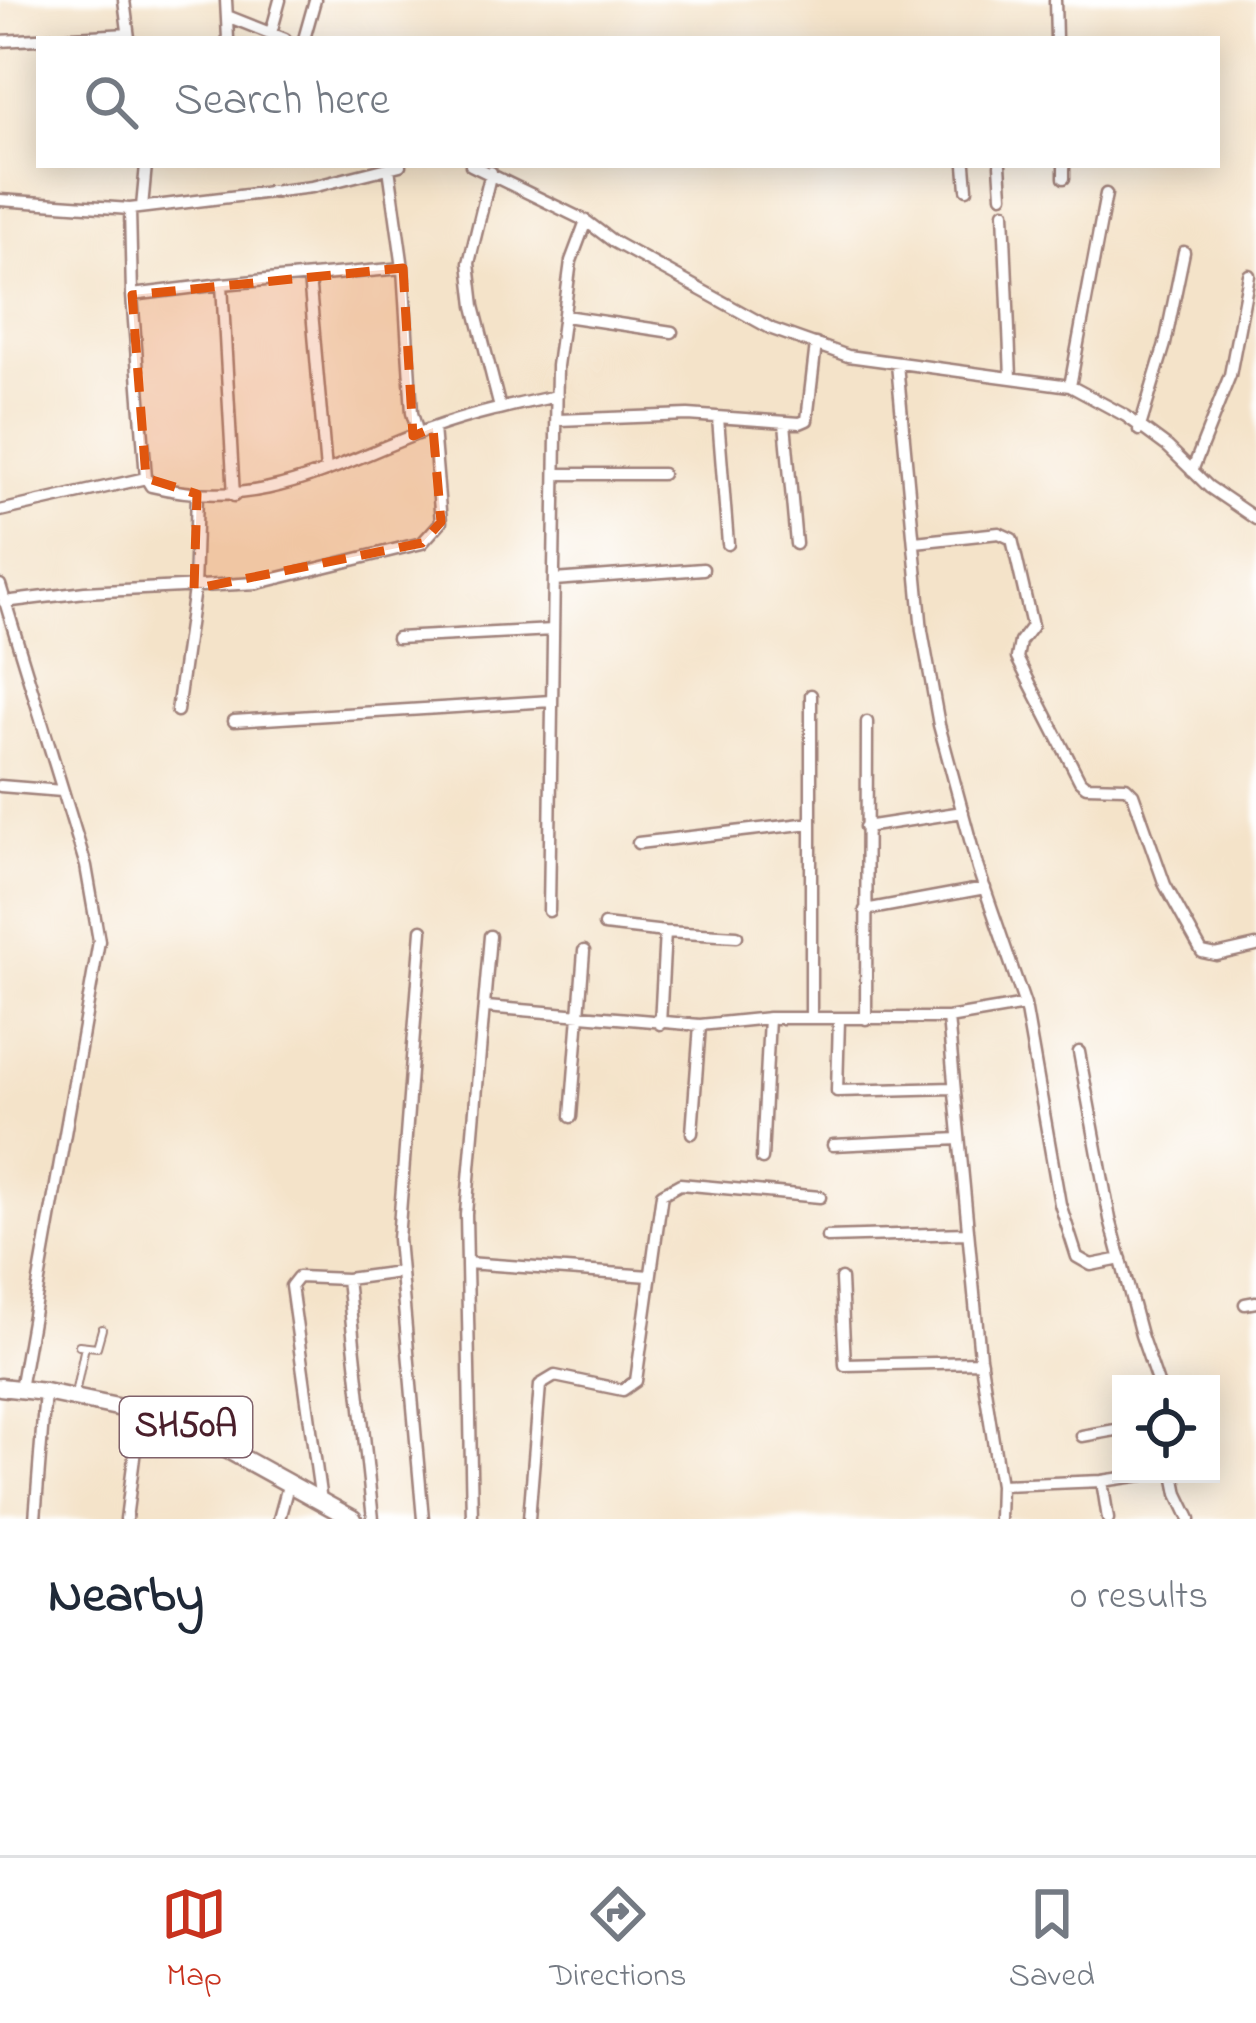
<!DOCTYPE html>
<style>
:root{--surface:#fff;--page:#f6f6f7;--text:#1f2937;--muted:#747a83;--line:#e0e1e3;--accent:#c8321e}
body{margin:0;font-family:"Indie Flower",sans-serif;background:var(--page);color:var(--text)}
.controls{position:absolute;right:36px;bottom:36px;display:grid;overflow:hidden;border-radius:0px;box-shadow:0 6px 30px #0003}
.controls button{width:108px;height:108px;display:grid;place-items:center;padding:0;border:0;border-bottom:3px solid var(--line);background:var(--surface);color:var(--text);font:60px sans-serif}
.list{margin:0;padding:0;list-style:none}
h2{display:flex;justify-content:space-between;align-items:center;height:156px;margin:0;padding:0 48px;font-size:51px}
h2 small{font-size:39px;font-weight:400;color:var(--muted)}
.icon{flex:none;width:66px;height:66px;fill:none;stroke:currentColor;stroke-width:2;stroke-linecap:round;stroke-linejoin:round}
.map{position:relative;flex:none;width:1256px;height:1519px;overflow:hidden}
.search{position:absolute;background:var(--surface);box-shadow:0 6px 30px #0003;left:36px;right:36px;top:36px;height:132px;display:flex;align-items:center;gap:30px;box-sizing:border-box;padding:0 42px;border-radius:0px;color:var(--muted);font-size:45px}
.sheet{height:336px;background:var(--surface)}
nav{display:flex;justify-content:space-around;align-items:center;box-sizing:border-box;height:168px;border-top:3px solid var(--line);background:var(--surface);font-size:33px;color:var(--muted)}
nav a{display:grid;justify-items:center;gap:6px}
nav .on{color:var(--accent)}
.map>svg:first-child{display:block}
</style>
<div class="map">
<svg width="1256" height="1519" viewBox="0 0 1256 1519">
<rect width="100%" height="100%" fill="#fff"/>
<filter id="ink" filterUnits="userSpaceOnUse"><feTurbulence type="fractalNoise" baseFrequency=".00833" numOctaves="2"/><feDisplacementMap in="SourceGraphic" scale="24" xChannelSelector="R" yChannelSelector="G"/><feConvolveMatrix kernelMatrix="1 2 1 2 8 2 1 2 1" color-interpolation-filters="sRGB"/></filter>
<filter id="wash" filterUnits="userSpaceOnUse"><feTurbulence type="fractalNoise" baseFrequency=".004" numOctaves="4" result="noise"/><feDisplacementMap in="SourceGraphic" scale="48" xChannelSelector="R" yChannelSelector="G"/><feGaussianBlur stdDeviation="2.7" result="paint"/><feColorMatrix in="noise" values="0 0 0 0 0 0 0 0 0 0 0 0 0 0 0 0 0 1.4 0 .05"/><feComposite in="paint" operator="in"/></filter>
<g filter="url(#wash)">
<rect width="100%" height="100%" fill="#f4e3c9"/>
</g>
<g filter="url(#ink)">
<g fill="none" stroke-linecap="round" stroke-linejoin="round">
<g stroke="#9f817a" stroke-width="10">
<path id="service" d="M 79,1345 L 97,1347 L 102,1329
M 75,1394 L 85,1346"/>
</g>
<g stroke="#9f817a" stroke-width="15">
<path id="minor" d="M 124,0 L 129,38
M 226,0 L 228,39
M 1055,0 L 1056,39
M 227,16 L 285,39
M 271,33 L 280,0
M 304,39 L 315,0
M 0,41 L 128,34
M 471,165 L 586,221 L 614,242 L 772,329 L 848,356 L 1070,386 L 1126,416 L 1168,447 L 1209,487 L 1256,519
M 965,165 L 967,189
M 1000,165 L 1002,195
M 1064,165 L 1064,178
M 389,168 L 403,268 L 412,413 L 418,434
M 491,172 L 469,263 L 474,306 L 500,408
M 0,200 L 130,209 L 132,295 L 146,478 L 151,486 C 262,513 330,466 430,429 C 471,414 514,405 557,396
M 142,207 L 146,165
M 130,209 L 312,187 L 400,165
M 1004,212 L 1011,377
M 309,277 L 326,471
M 222,284 L 403,268
M 132,295 L 222,284 L 234,496
M 565,316 L 672,332
M 897,364 L 922,631 L 939,725 L 978,869 L 1025,1005 L 1060,1204 L 1077,1257 L 1091,1265 L 1121,1259
M 1070,386 L 1106,194
M 718,418 L 728,544
M 558,420 L 688,415 L 800,423 L 807,420 L 816,344
M 785,423 L 796,544
M 1139,430 L 1165,344 L 1184,252
M 1192,471 L 1230,375 L 1249,275
M 556,474 L 662,474
M 0,511 L 146,478
M 915,542 L 999,533 L 1012,539 L 1032,626 L 1020,642 L 1017,658 L 1080,781 L 1086,786 L 1126,787 L 1133,794 L 1165,885 L 1202,952 L 1216,955 L 1256,946
M 554,580 L 703,569
M 0,585 L 86,866 L 99,941 L 20,1389
M 4,602 L 85,592 L 258,583 L 422,543 L 441,522 L 433,428
M 397,638 L 553,630
M 811,695 L 811,1018
M 177,711 L 194,589 L 197,494
M 234,721 L 551,701
M 0,786 L 62,791
M 865,827 L 963,812
M 638,843 L 811,823
M 865,910 L 985,888
M 549,911 L 557,366 L 571,261 L 586,221
M 604,925 L 665,932
M 422,930 L 398,1239 L 423,1519
M 486,1007 L 700,1025 L 769,1018 L 948,1018 L 1025,1005
M 948,1018 L 980,1357 L 1000,1485 L 999,1519
M 839,1019 L 837,1091 L 954,1088
M 866,1019 L 867,722
M 660,1024 L 665,932 L 737,936
M 1079,1052 L 1110,1219 L 1141,1335 L 1158,1384
M 571,1117 L 584,951
M 692,1133 L 700,1025
M 833,1145 L 959,1139
M 762,1159 L 769,1018
M 827,1237 L 967,1233
M 467,1263 L 650,1276
M 347,1279 L 373,1519
M 841,1279 L 845,1365 L 981,1362
M 1245,1304 L 1256,1302
M 1082,1436 L 1121,1429
M 1174,1474 L 1178,1494 L 1190,1519
M 1102,1481 L 1108,1519
M 1000,1485 L 1102,1481 L 1149,1474
M 321,1501 L 291,1286 L 298,1277 L 347,1279 L 399,1272
M 35,1519 L 45,1392
M 126,1519 L 140,1411
M 279,1519 L 289,1482
M 472,1519 L 466,1214 L 490,936
M 529,1519 L 540,1385 L 555,1376 L 623,1390 L 636,1381 L 662,1194 L 680,1184 L 820,1197"/>
</g>
<g stroke="#9f817a" stroke-width="21">
<path id="primary" d="M 0,1387 L 45,1392 L 170,1418 L 353,1519"/>
</g>
<use href="#service" stroke="#fff" stroke-width="6"/>
<use href="#minor" stroke="#fff" stroke-width="10"/>
<use href="#primary" stroke="#fff" stroke-width="16"/>
</g>
</g>
<path fill="#e0560e" fill-opacity="0.2" stroke="#e0560e" stroke-width="9" stroke-dasharray="24 15" stroke-linejoin="round" d="M 403,268 L 413,436 L 433,428 L 441,522 L 422,543 L 194,589 L 197,494 L 146,478 L 132,295 Z"/>
<g text-anchor="middle" dominant-baseline="central" stroke-width="10" stroke-linejoin="round" paint-order="stroke">
<rect fill="#fff" stroke="#80626b" stroke-width="3" x="120" y="1397" width="132" height="60" rx="9"/>
<g font-size="36" font-weight="bold" fill="#4a1f2b">
<text x="186" y="1427">SH50A</text>
</g>
</g>
</svg>
<div class="controls">
<button><svg class="icon" aria-label="locate" viewBox="0 0 24 24"><circle cx="12" cy="12" r="6"/><path d="M12 2v4M12 18v4M2 12h4M18 12h4"/></svg></button>
</div>
<div class="search"><svg class="icon" aria-label="search" viewBox="0 0 24 24"><circle cx="10" cy="10" r="6"/><path d="M15 15l6 6"/></svg>Search here</div>
</div>
<section class="sheet">
<h2>Nearby<small>0 results</small></h2>
<ul class="list">
</ul>
</section>
<nav>
<a class="on"><svg class="icon" aria-label="map" viewBox="0 0 24 24"><path d="M3 6l6-2 6 2 6-2v14l-6 2-6-2-6 2zM9 4v14M15 6v14"/></svg>Map</a>
<a><svg class="icon" aria-label="directions" viewBox="0 0 24 24"><path d="M12 3l9 9-9 9-9-9zM9 14v-3h6M13 9l2 2-2 2"/></svg>Directions</a>
<a><svg class="icon" aria-label="saved" viewBox="0 0 24 24"><path d="M7 4h10v16l-5-4-5 4z"/></svg>Saved</a>
</nav>
